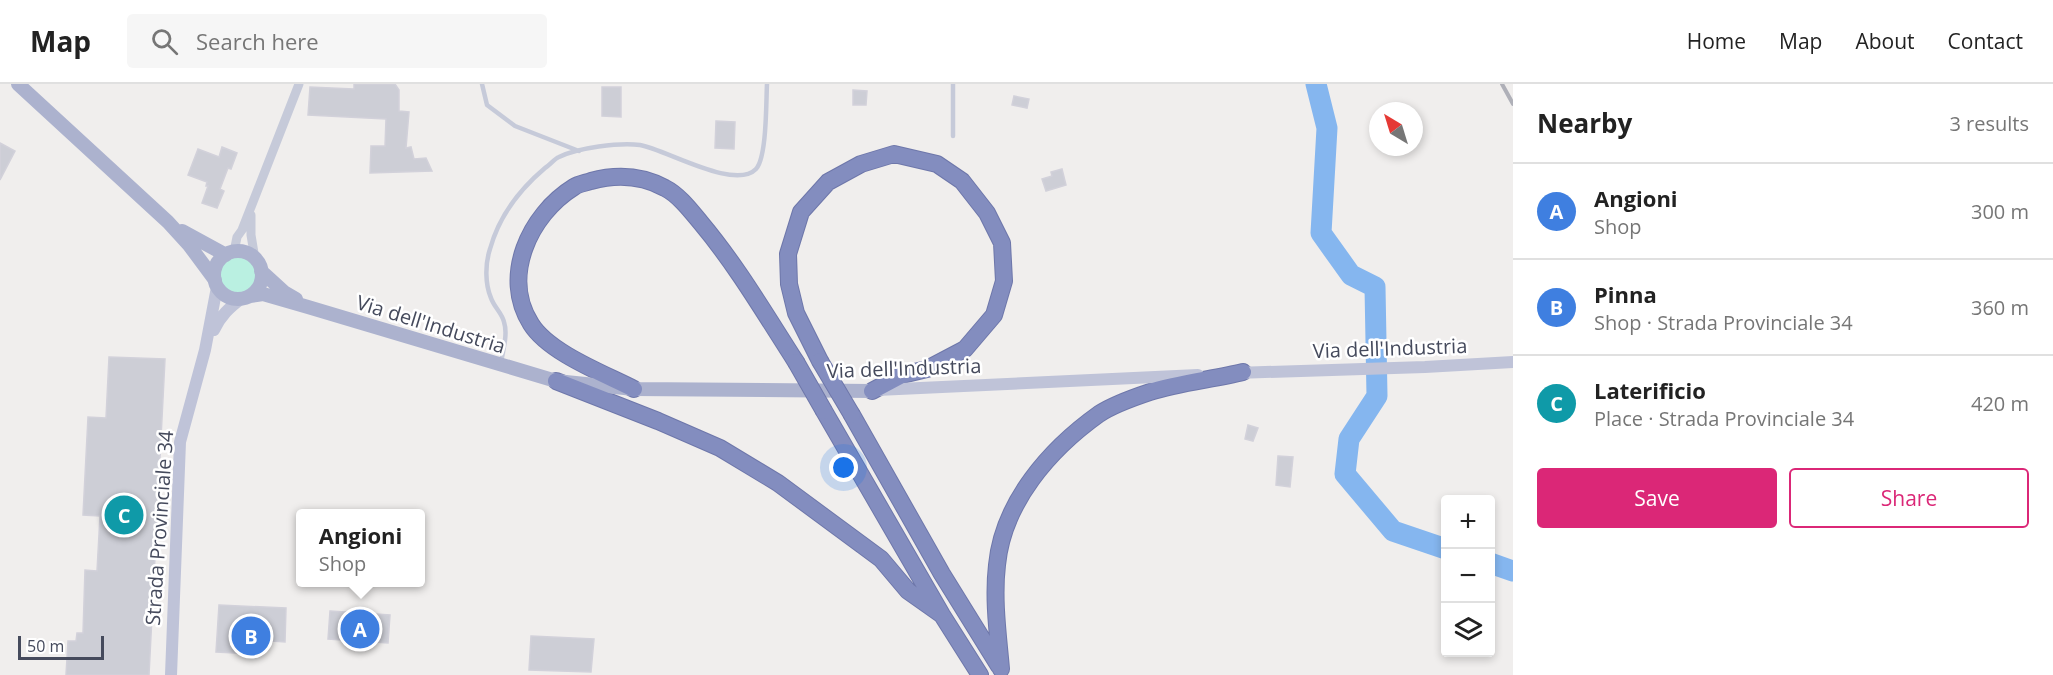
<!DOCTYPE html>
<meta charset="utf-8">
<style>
:root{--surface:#fff;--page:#f6f6f6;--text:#222;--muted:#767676;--line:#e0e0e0;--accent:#db2777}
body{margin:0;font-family:"Open Sans",sans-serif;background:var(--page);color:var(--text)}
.controls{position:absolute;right:18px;bottom:18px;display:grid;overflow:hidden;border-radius:6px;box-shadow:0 3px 9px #0003}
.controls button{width:54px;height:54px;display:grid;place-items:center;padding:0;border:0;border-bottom:2px solid var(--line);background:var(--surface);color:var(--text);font:30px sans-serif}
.compass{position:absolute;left:1369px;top:18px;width:54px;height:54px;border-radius:50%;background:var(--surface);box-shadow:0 3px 9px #0003;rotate:322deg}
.scale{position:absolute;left:18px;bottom:15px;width:86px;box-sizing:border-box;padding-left:6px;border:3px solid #454a5c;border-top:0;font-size:16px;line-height:21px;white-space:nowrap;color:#454a5c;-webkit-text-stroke:4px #fff;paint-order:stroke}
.you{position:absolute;left:844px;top:384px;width:21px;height:21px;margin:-15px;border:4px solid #fff;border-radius:50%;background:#1a73e8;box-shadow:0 0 0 9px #1a73e833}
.badge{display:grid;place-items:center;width:39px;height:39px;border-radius:50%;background:var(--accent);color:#fff;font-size:20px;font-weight:700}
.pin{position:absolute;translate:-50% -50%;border:3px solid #fff;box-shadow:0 2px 6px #0006}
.popup{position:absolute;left:296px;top:425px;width:129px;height:78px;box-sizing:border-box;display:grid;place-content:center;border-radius:6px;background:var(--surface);filter:drop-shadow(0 2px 4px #0005);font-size:20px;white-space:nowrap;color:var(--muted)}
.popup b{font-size:22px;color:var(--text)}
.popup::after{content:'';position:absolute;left:50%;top:100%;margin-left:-12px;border:12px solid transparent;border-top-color:var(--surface)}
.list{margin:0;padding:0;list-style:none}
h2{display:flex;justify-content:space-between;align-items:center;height:78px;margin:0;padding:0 24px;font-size:26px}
h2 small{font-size:20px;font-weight:400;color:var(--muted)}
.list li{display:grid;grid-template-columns:39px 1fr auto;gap:18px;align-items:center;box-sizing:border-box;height:96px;padding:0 24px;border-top:2px solid var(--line)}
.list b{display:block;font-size:22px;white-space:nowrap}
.list p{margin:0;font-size:20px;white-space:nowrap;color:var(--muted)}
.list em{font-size:20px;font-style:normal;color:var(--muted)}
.actions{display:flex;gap:12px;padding:18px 24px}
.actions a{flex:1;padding:14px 0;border:2px solid var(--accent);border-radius:6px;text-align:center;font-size:21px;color:var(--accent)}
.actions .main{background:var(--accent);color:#fff}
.icon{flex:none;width:33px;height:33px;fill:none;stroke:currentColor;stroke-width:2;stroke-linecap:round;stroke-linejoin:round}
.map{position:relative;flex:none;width:1513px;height:591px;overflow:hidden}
header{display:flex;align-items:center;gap:36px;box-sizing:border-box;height:84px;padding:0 30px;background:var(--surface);border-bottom:2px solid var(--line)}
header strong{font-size:28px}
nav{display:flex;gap:33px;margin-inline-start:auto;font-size:21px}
.search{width:420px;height:54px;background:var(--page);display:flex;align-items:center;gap:15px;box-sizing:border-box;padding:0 21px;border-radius:6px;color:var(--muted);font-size:22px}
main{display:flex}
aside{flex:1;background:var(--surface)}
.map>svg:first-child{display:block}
</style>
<header>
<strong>Map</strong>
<div class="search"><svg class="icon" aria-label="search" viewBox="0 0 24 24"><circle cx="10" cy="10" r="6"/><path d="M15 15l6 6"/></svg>Search here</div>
<nav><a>Home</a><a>Map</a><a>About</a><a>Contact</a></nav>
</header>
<main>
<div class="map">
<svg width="1513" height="591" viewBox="0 0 1513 591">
<rect width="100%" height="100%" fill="#f0eeed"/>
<path fill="#baf0e1" d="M218 190a19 19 0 1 1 38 0a19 19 0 1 1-38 0Z"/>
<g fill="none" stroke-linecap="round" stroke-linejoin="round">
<path stroke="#85b6ef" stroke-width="21" d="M 1316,0 L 1327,44 L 1321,149 L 1351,191 L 1375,203 L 1377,312 L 1349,355 L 1345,390 L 1393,447 L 1446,465
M 1490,479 L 1513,487"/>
</g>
<path fill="#cdced6" stroke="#d2d1da" stroke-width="1.5" d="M 354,0 L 395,0 L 399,6 L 399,27 L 409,28 L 406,64 L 411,63 L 414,75 L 426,74 L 432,87 L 370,89 L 371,62 L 385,62 L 386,35 L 308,31 L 310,3 L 354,5 Z
M 602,3 L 621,3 L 621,33 L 602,32 Z
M 853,6 L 867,7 L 866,21 L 853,21 Z
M 1014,12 L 1029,15 L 1027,24 L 1012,21 Z
M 716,37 L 735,38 L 734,65 L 715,64 Z
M 0,59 L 15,67 L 0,96 Z
M 222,63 L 237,69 L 231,85 L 228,84 L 220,105 L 224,107 L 217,124 L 202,119 L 208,102 L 206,102 L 207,98 L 188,91 L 198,65 L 219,73 Z
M 1062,85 L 1066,101 L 1046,107 L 1042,95 L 1052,92 L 1051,88 Z
M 109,273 L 165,275 L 149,591 L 66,591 L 68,557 L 76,557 L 77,549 L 83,549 L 85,486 L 97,487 L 100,432 L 83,431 L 88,333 L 106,334 Z
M 1248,341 L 1258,344 L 1253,357 L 1245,355 Z
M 1278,372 L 1293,373 L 1290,403 L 1276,401 Z
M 219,521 L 286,524 L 285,558 L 257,556 L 256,570 L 216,568 Z
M 330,527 L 390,531 L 388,559 L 328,555 Z
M 531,552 L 594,555 L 591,588 L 529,586 Z"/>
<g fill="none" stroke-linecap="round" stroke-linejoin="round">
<g stroke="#6e77aa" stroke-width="18">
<path id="highway" d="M 820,277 L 796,229 L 789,200 L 788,170 L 801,128 L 828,98 L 861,80 L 894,70 L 937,80 L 962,97 L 987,129 L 1002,159 L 1004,197 L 994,231 L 965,265 L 927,285 L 902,291 L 872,307
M 556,297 L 658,337 L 720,364 L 778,399 L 881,475 L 908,507 L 942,531
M 634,305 C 605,290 549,269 531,240 C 501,193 529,131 574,103 C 578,100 585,99 591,97 C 617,90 641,91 665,104 C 679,111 691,127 701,139 C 737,182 765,230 796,278
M 824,327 L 942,531 L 980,591
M 852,331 L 942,490 L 999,582
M 1001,585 C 998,551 993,515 997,481 C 1003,418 1050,365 1099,330 C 1111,322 1135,313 1150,308 C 1177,299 1215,295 1243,288"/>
</g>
<path stroke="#c6cad9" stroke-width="4.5" d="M 482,0 L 487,21 L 515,42 L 579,67
M 953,52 L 953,0
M 501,279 C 503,266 508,250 504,238 C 502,229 494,223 491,214 C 485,200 485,180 490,165 C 499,132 519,106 545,84 C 550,81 554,75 559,73 C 577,64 620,58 640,61 C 665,65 735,107 756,85 C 767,73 766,18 767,0"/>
<path stroke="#c6cad9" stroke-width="9" d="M 251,131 L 251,151 L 255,175
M 234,168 L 237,153 L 242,146 L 299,0"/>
<path stroke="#bfc3d8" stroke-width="12" d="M 214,246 C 221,231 229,224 242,214
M 1236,289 L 1425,283 L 1513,278
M 877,306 L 1198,291
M 171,591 L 180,358 L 205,266 L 217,203"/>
<path stroke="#acb2ce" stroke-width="14" d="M 18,0 L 168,138 L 189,161 L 215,196
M 182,147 L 226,171
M214 191a24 24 0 1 1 48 0a24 24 0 1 1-48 0Z
M 261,187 L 284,208 L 296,215
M 250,212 L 263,210 L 308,223 L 556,297 L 634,305 L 872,307"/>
<use href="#highway" stroke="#838dbf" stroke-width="16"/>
<path stroke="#afb0b8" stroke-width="4" d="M 1502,0 L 1513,20"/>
<g stroke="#6e77aa" stroke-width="18" stroke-linecap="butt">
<path id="highway-bridge" d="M 820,277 L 852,331
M 796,278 L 824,327"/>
</g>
<use href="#highway-bridge" stroke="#838dbf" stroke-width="16"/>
</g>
<g text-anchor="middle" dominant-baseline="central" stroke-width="5" stroke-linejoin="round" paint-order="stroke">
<g font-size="20" fill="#454a5c" stroke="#fff">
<text transform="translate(431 240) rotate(17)">Via dell'Industria</text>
<text transform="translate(1390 264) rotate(-2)">Via dell'Industria</text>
<text transform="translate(904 284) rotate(-2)">Via dell'Industria</text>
<text transform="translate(159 444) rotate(-86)">Strada Provinciale 34</text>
</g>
</g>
</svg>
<div class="controls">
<button>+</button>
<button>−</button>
<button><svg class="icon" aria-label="layers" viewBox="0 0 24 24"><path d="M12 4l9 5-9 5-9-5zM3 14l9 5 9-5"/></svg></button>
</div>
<svg class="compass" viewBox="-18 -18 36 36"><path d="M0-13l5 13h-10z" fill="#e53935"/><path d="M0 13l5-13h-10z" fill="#767676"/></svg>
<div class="scale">50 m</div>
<div class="you"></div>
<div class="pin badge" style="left:360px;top:545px;background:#3f7fe0">A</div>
<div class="popup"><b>Angioni</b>Shop</div>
<div class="pin badge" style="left:251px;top:552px;background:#3f7fe0">B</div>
<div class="pin badge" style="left:124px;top:431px;background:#0f9aa8">C</div>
</div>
<aside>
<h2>Nearby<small>3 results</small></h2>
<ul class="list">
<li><span class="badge" style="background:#3f7fe0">A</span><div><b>Angioni</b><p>Shop</p></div><em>300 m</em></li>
<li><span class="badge" style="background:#3f7fe0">B</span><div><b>Pinna</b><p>Shop · Strada Provinciale 34</p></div><em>360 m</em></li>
<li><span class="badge" style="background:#0f9aa8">C</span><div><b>Laterificio</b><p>Place · Strada Provinciale 34</p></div><em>420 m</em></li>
</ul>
<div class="actions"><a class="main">Save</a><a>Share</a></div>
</aside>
</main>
